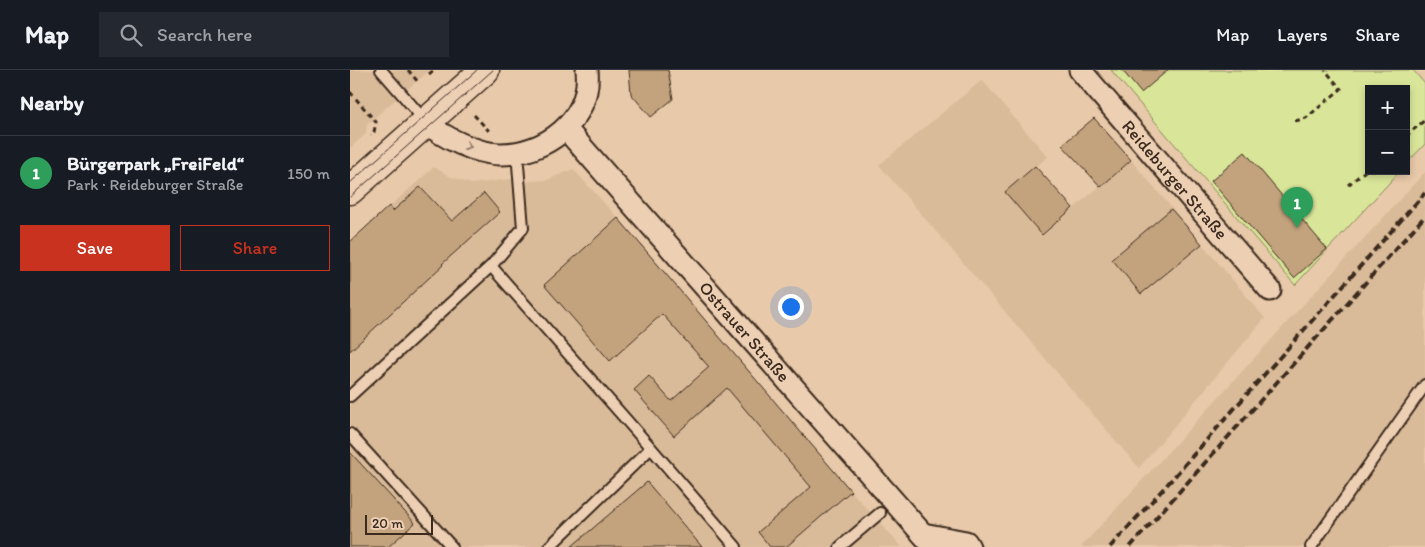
<!DOCTYPE html>
<meta charset="utf-8">
<style>
:root{--surface:#171b24;--page:#242831;--text:#f1f3f6;--muted:#9ea1a6;--line:#363941;--accent:#c8321e}
body{margin:0;font-family:Itim,sans-serif;background:var(--page);color:var(--text)}
.controls{position:absolute;right:15px;top:15px;display:grid;overflow:hidden;border-radius:0px;box-shadow:0 2px 8px #0003}
.controls button{width:45px;height:45px;display:grid;place-items:center;padding:0;border:0;border-bottom:1px solid var(--line);background:var(--surface);color:var(--text);font:25px sans-serif}
.scale{position:absolute;left:15px;bottom:12px;width:68px;box-sizing:border-box;padding-left:5px;border:2px solid #3b2a1e;border-top:0;font-size:14px;line-height:18px;white-space:nowrap;color:#3b2a1e;-webkit-text-stroke:4px #edcfb4;paint-order:stroke}
.you{position:absolute;left:440px;top:236px;width:18px;height:18px;margin:-12px;border:4px solid #fff;border-radius:50%;background:#1a73e8;box-shadow:0 0 0 8px #1a73e833}
.badge{display:grid;place-items:center;width:32px;height:32px;border-radius:50%;background:var(--accent);color:#fff;font-size:16px;font-weight:700}
.pin{position:absolute;translate:-50% -41px;filter:drop-shadow(0 1px 2px #0008)}
.pin::after{content:'';position:absolute;top:26px;width:18px;height:15px;background:inherit;clip-path:polygon(0 0,100% 0,50% 100%)}
.list{margin:0;padding:0;list-style:none}
h2{display:flex;justify-content:space-between;align-items:center;height:65px;margin:0;padding:0 20px;font-size:21px}
h2 small{font-size:16px;font-weight:400;color:var(--muted)}
.list li{display:grid;grid-template-columns:32px 1fr auto;gap:15px;align-items:center;box-sizing:border-box;height:75px;padding:0 20px;border-top:1px solid var(--line)}
.list b{display:block;font-size:19px;white-space:nowrap}
.list p{margin:0;font-size:16px;white-space:nowrap;color:var(--muted)}
.list em{font-size:16px;font-style:normal;color:var(--muted)}
.actions{display:flex;gap:10px;padding:15px 20px}
.actions a{flex:1;padding:11px 0;border:1px solid var(--accent);border-radius:0px;text-align:center;font-size:18px;color:var(--accent)}
.actions .main{background:var(--accent);color:#fff}
.icon{flex:none;width:28px;height:28px;fill:none;stroke:currentColor;stroke-width:2;stroke-linecap:round;stroke-linejoin:round}
.map{position:relative;flex:none;width:1075px;height:477px;overflow:hidden}
header{display:flex;align-items:center;gap:30px;box-sizing:border-box;height:70px;padding:0 25px;background:var(--surface);border-bottom:1px solid var(--line)}
header strong{font-size:24px}
nav{display:flex;gap:28px;margin-inline-start:auto;font-size:18px}
.search{width:350px;height:45px;background:var(--page);display:flex;align-items:center;gap:12px;box-sizing:border-box;padding:0 18px;border-radius:0px;color:var(--muted);font-size:19px}
main{display:flex}
aside{flex:1;background:var(--surface)}
.map>svg:first-child{display:block}
</style>
<header>
<strong>Map</strong>
<div class="search"><svg class="icon" aria-label="search" viewBox="0 0 24 24"><circle cx="10" cy="10" r="6"/><path d="M15 15l6 6"/></svg>Search here</div>
<nav><a>Map</a><a>Layers</a><a>Share</a></nav>
</header>
<main>
<aside>
<h2>Nearby<small></small></h2>
<ul class="list">
<li><span class="badge" style="background:#2e9e5b">1</span><div><b>Bürgerpark „FreiFeld“</b><p>Park · Reideburger Straße</p></div><em>150 m</em></li>
</ul>
<div class="actions"><a class="main">Save</a><a>Share</a></div>
</aside>
<div class="map">
<svg width="1075" height="477" viewBox="0 0 1075 477">
<rect width="100%" height="100%" fill="#e8c9a9"/>
<filter id="ink" filterUnits="userSpaceOnUse"><feTurbulence type="fractalNoise" baseFrequency=".02" numOctaves="2"/><feDisplacementMap in="SourceGraphic" scale="10" xChannelSelector="R" yChannelSelector="G"/><feConvolveMatrix kernelMatrix="1 2 1 2 8 2 1 2 1" color-interpolation-filters="sRGB"/></filter>
<g filter="url(#ink)">
<path fill="#dabb99" d="M 0,0 L 80,0 L 17,54 L 16,64 L 0,78 Z
M 632,10 L 698,87 L 655,122 L 692,165 L 781,90 L 915,248 L 789,398 L 529,95 Z
M 84,97 L 99,106 L 121,114 L 161,109 L 171,122 L 179,111 L 197,110 L 223,99 L 268,148 L 501,421 L 552,477 L 0,477 L 0,172 Z
M 1075,102 L 1075,477 L 731,477 Z"/>
<path fill="#d9e699" stroke="#8a885c" d="M 761,0 L 1063,0 L 1075,14 L 1075,74 L 1056,94 L 1056,19 L 1019,19 L 1019,101 L 1050,101 L 945,215 Z"/>
<path fill="#c3a37d" stroke="#3b2a1e" d="M 279,0 L 318,0 L 323,29 L 301,47 L 281,24 Z
M 772,0 L 818,0 L 791,23 Z
M 744,48 L 781,90 L 751,117 L 712,75 Z
M 895,82 L 977,179 L 944,208 L 861,111 Z
M 685,96 L 723,138 L 692,165 L 655,122 Z
M 70,117 L 102,151 L 134,123 L 150,142 L 92,194 L 93,195 L 0,281 L 0,172 L 39,136 L 43,141 Z
M 821,139 L 852,174 L 791,224 L 762,189 Z
M 268,148 L 501,421 L 436,477 L 420,477 L 408,462 L 461,417 L 377,318 L 324,366 L 284,320 L 299,306 L 321,331 L 359,297 L 312,244 L 260,291 L 194,215 Z
M 0,382 L 65,453 L 38,477 L 0,477 Z
M 297,412 L 352,477 L 221,477 Z"/>
<g fill="none" stroke-linecap="round" stroke-linejoin="round">
<g stroke="#3b2a1e" stroke-width="14">
<path id="lane" d="M 31,0 L 76,52
M 141,196 L 173,158 L 167,82
M 0,326 L 141,196 L 301,378 L 386,477
M 0,364 L 102,477
M 199,477 L 301,378
M 490,477 L 530,443
M 961,477 L 1075,315"/>
</g>
<g stroke="#3b2a1e" stroke-width="25">
<g id="street">
<path id="s1" d="M 730,0 L 920,220"/>
<path d="M 76,52 C 93,68 126,83 149,84 C 195,85 242,50 237,0"/>
<path id="s2" d="M 216,59 L 584,477"/>
<path d="M 573,464 L 616,472 L 619,477"/>
</g>
</g>
<g stroke="#3b2a1e" stroke-width="31">
<path id="secondary" d="M 0,120 L 135,0"/>
</g>
<path stroke="#3b2a1e" stroke-width="3" stroke-dasharray="5 4" stroke-linecap="butt" d="M 58,0 L 69,13
M 79,4 L 84,0
M 0,22 L 26,52 L 24,62 L 21,65
M 124,45 L 139,61
M 945,51 L 956,48 L 991,19 L 975,0
M 1056,66 L 1075,50
M 998,115 L 1019,98"/>
<use href="#lane" stroke="#edcfb4" stroke-width="10"/>
<use href="#street" stroke="#edcfb4" stroke-width="21"/>
<use href="#secondary" stroke="#edcfb4" stroke-width="28"/>
<path stroke="#3b2a1e" stroke-width="1" d="M 0,113 L 127,0
M 0,127 L 143,0"/>
<path stroke="#3b2a1e" stroke-width="4" stroke-dasharray="8 4" stroke-linecap="butt" d="M 760,477 L 815,417 L 1075,123
M 780,477 L 1075,146"/>
</g>
<defs><path id="oneway-chevron" d="M-2-3.5L2.5 0L-2 3.5" fill="none" stroke-width="1.6" stroke-linecap="round" stroke-linejoin="round" transform="scale(1.25)"/></defs>
<use stroke="#947c69" href="#oneway-chevron" transform="translate(118 76) rotate(21)"/>
</g>
<g text-anchor="middle" dominant-baseline="central" stroke-width="4.5" stroke-linejoin="round" paint-order="stroke">
<g font-size="18" fill="#3b2a1e" stroke="#edcfb4">
<text stroke="none"><textPath href="#s1" startOffset="145">Reideburger Straße</textPath></text>
<text stroke="none"><textPath href="#s2" startOffset="270">Ostrauer Straße</textPath></text>
</g>
</g>
</svg>
<div class="controls">
<button>+</button>
<button>−</button>
</div>
<div class="scale">20 m</div>
<div class="you"></div>
<div class="pin badge" style="left:947px;top:158px;background:#2e9e5b">1</div>
</div>
</main>
